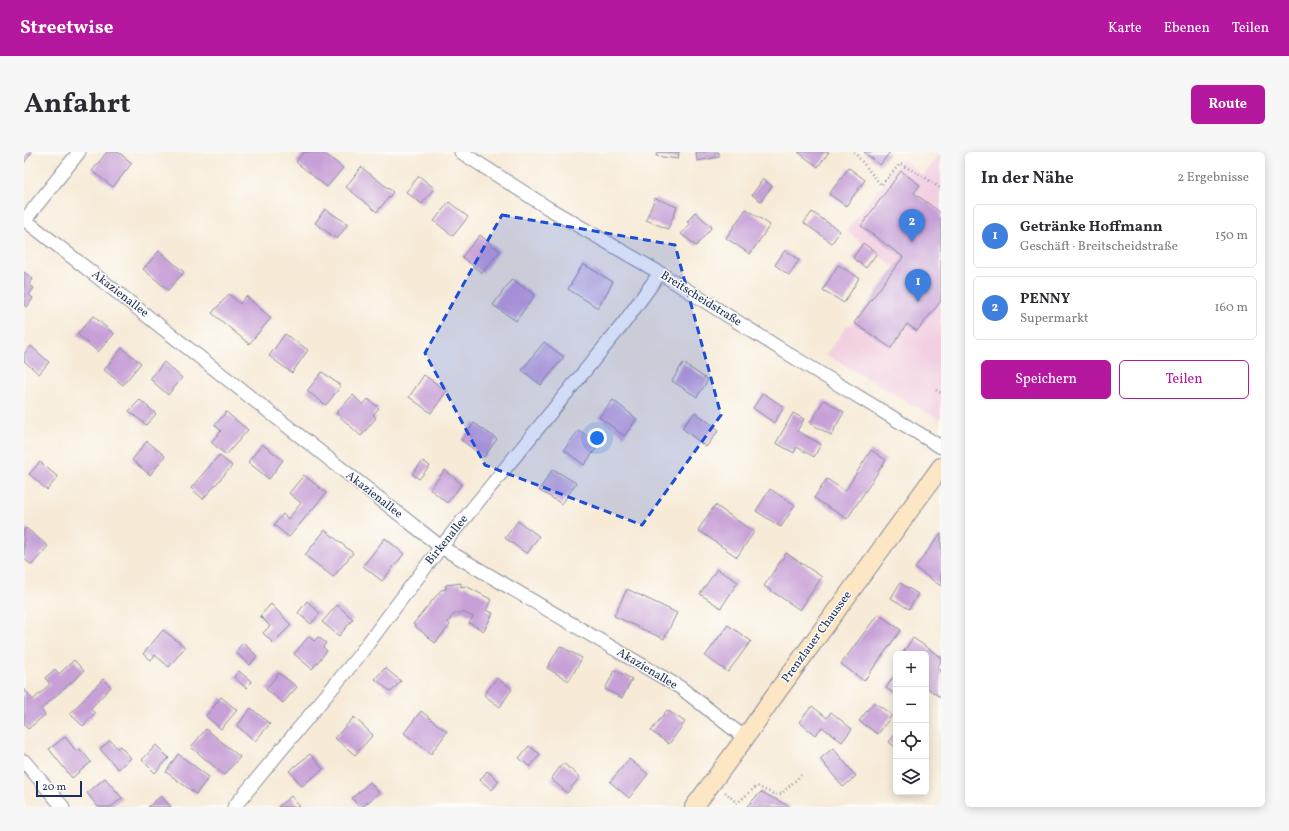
<!DOCTYPE html>
<html lang="de">
<meta charset="utf-8">
<style>
:root{--surface:#fff;--page:#f7f7f7;--text:#2b2b33;--muted:#7c7c81;--line:#e1e1e2;--accent:#b5179e}
body{margin:0;font-family:Vollkorn,serif;background:var(--page);color:var(--text)}
.controls{position:absolute;right:12px;bottom:12px;display:grid;overflow:hidden;border-radius:6px;box-shadow:0 2px 10px #0003}
.controls button{width:36px;height:36px;display:grid;place-items:center;padding:0;border:0;border-bottom:1px solid var(--line);background:var(--surface);color:var(--text);font:20px sans-serif}
.scale{position:absolute;left:12px;bottom:10px;width:46px;box-sizing:border-box;padding-left:4px;border:2px solid #1b2f5e;border-top:0;font-size:11px;line-height:14px;white-space:nowrap;color:#1b2f5e;-webkit-text-stroke:3px #fdfcf7;paint-order:stroke}
.you{position:absolute;left:573px;top:286px;width:14px;height:14px;margin:-10px;border:3px solid #fff;border-radius:50%;background:#1a73e8;box-shadow:0 0 0 6px #1a73e833}
.badge{display:grid;place-items:center;width:26px;height:26px;border-radius:50%;background:var(--accent);color:#fff;font-size:13px;font-weight:700}
.pin{position:absolute;translate:-50% -33px;filter:drop-shadow(0 1px 2px #0008)}
.pin::after{content:'';position:absolute;top:21px;width:14px;height:12px;background:inherit;clip-path:polygon(0 0,100% 0,50% 100%)}
.list{margin:0;padding:0;list-style:none}
h2{display:flex;justify-content:space-between;align-items:center;height:52px;margin:0;padding:0 16px;font-size:17px}
h2 small{font-size:13px;font-weight:400;color:var(--muted)}
.list li{display:grid;grid-template-columns:26px 1fr auto;gap:12px;align-items:center;box-sizing:border-box;height:64px;margin:0 8px 8px;padding:0 8px;border:1px solid var(--line);border-radius:6px}
.list b{display:block;font-size:15px;white-space:nowrap}
.list p{margin:0;font-size:13px;white-space:nowrap;color:var(--muted)}
.list em{font-size:13px;font-style:normal;color:var(--muted)}
.actions{display:flex;gap:8px;padding:12px 16px}
.actions a{flex:1;padding:9px 0;border:1px solid var(--accent);border-radius:6px;text-align:center;font-size:14px;color:var(--accent)}
.actions .main{background:var(--accent);color:#fff}
.icon{flex:none;width:22px;height:22px;fill:none;stroke:currentColor;stroke-width:2;stroke-linecap:round;stroke-linejoin:round}
.map{position:relative;flex:none;width:917px;height:655px;overflow:hidden;border-radius:6px}
header{display:flex;align-items:center;gap:24px;box-sizing:border-box;height:56px;padding:0 20px;background:var(--accent);color:#fff}
header strong{font-size:19px}
nav{display:flex;gap:22px;margin-inline-start:auto;font-size:14px}
.intro{display:flex;align-items:center;justify-content:space-between;box-sizing:border-box;height:96px;padding:0 24px}
h1{margin:0;font-size:28px}
.button{padding:10px 18px;border-radius:6px;background:var(--accent);color:#fff;font-size:14px;font-weight:700}
main{display:flex;gap:24px;padding:0 24px}
aside{flex:1;background:var(--surface);border-radius:6px;box-shadow:0 2px 10px #0003}
.map>svg:first-child{display:block}
</style>
<header>
<strong>Streetwise</strong>
<nav><a>Karte</a><a>Ebenen</a><a>Teilen</a></nav>
</header>
<div class="intro"><h1>Anfahrt</h1><a class="button">Route</a></div>
<main>
<div class="map">
<svg width="917" height="655" viewBox="0 0 917 655">
<rect width="100%" height="100%" fill="#fdfcf7"/>
<filter id="ink" filterUnits="userSpaceOnUse"><feTurbulence type="fractalNoise" baseFrequency=".025" numOctaves="2"/><feDisplacementMap in="SourceGraphic" scale="8" xChannelSelector="R" yChannelSelector="G"/><feConvolveMatrix kernelMatrix="1 2 1 2 8 2 1 2 1" color-interpolation-filters="sRGB"/></filter>
<filter id="wash" filterUnits="userSpaceOnUse"><feTurbulence type="fractalNoise" baseFrequency=".012" numOctaves="4" result="noise"/><feDisplacementMap in="SourceGraphic" scale="16" xChannelSelector="R" yChannelSelector="G"/><feGaussianBlur stdDeviation="0.9" result="paint"/><feColorMatrix in="noise" values="0 0 0 0 0 0 0 0 0 0 0 0 0 0 0 0 0 1.4 0 .05"/><feComposite in="paint" operator="in"/></filter>
<g filter="url(#wash)">
<rect width="100%" height="100%" fill="#f7ebd8"/>
<path fill="#f2cfe1" d="M 917,1 L 917,266 L 914,267 L 802,203 L 823,174 L 830,171 L 871,116 L 822,79 L 878,7 L 899,24 Z"/>
<g id="blocks">
<path fill="#c7a0d7" d="M 0,0 L 8,0 L 0,11 Z
M 83,0 L 94,0 L 108,11 L 89,35 L 68,19 Z
M 280,0 L 299,0 L 319,16 L 303,35 L 272,10 Z
M 633,0 L 655,0 L 654,7 L 632,4 Z
M 672,0 L 695,0 L 695,5 L 673,9 Z
M 774,0 L 805,0 L 794,15 Z
M 840,0 L 866,0 L 856,13 Z
M 337,15 L 369,40 L 353,60 L 322,35 Z
M 825,16 L 841,28 L 822,54 L 805,42 Z
M 877,19 L 896,33 L 890,41 L 917,61 L 917,149 L 893,179 L 883,172 L 867,196 L 830,171 L 879,105 L 837,74 Z
M 395,24 L 410,36 L 398,52 L 382,40 Z
M 739,27 L 748,34 L 737,49 L 728,43 Z
M 631,46 L 653,55 L 644,77 L 622,68 Z
M 425,50 L 444,65 L 429,84 L 410,69 Z
M 301,57 L 324,72 L 313,87 L 291,71 Z
M 722,57 L 746,73 L 726,102 L 702,86 Z
M 671,60 L 688,75 L 672,94 L 657,82 L 666,72 L 663,70 Z
M 788,60 L 816,79 L 808,91 L 780,71 Z
M 456,83 L 476,99 L 458,121 L 438,105 Z
M 839,91 L 853,101 L 842,116 L 829,106 Z
M 761,98 L 775,108 L 765,123 L 751,113 Z
M 135,99 L 160,120 L 144,138 L 119,117 Z
M 559,112 L 589,130 L 574,156 L 544,137 Z
M 814,113 L 835,126 L 820,151 L 799,138 Z
M 0,120 L 9,127 L 5,132 L 10,136 L 5,143 L 9,146 L 3,155 L 0,153 Z
M 488,127 L 511,143 L 492,169 L 469,153 Z
M 205,142 L 216,152 L 222,144 L 247,166 L 225,192 L 188,161 Z
M 69,164 L 90,182 L 74,200 L 53,182 Z
M 261,182 L 284,198 L 268,221 L 245,204 Z
M 520,190 L 540,205 L 517,233 L 498,218 Z
M 7,194 L 25,210 L 15,222 L 0,209 L 0,202 Z
M 98,196 L 117,211 L 99,233 L 80,218 Z
M 140,210 L 158,226 L 144,243 L 126,227 Z
M 659,211 L 684,228 L 673,245 L 648,229 Z
M 298,220 L 317,234 L 302,253 L 283,239 Z
M 400,223 L 423,239 L 407,261 L 385,245 Z
M 739,241 L 760,255 L 750,271 L 729,256 Z
M 329,243 L 339,253 L 344,247 L 355,256 L 349,263 L 352,266 L 337,284 L 312,261 Z
M 116,248 L 132,262 L 122,273 L 105,259 Z
M 589,248 L 613,267 L 600,284 L 575,265 Z
M 800,248 L 820,260 L 807,283 L 786,271 Z
M 202,260 L 224,278 L 202,303 L 187,290 L 197,279 L 191,273 Z
M 671,260 L 695,278 L 682,295 L 658,276 Z
M 769,261 L 780,267 L 773,279 L 797,292 L 790,305 L 773,295 L 770,301 L 752,291 Z
M 450,271 L 473,287 L 460,305 L 437,288 Z
M 555,278 L 575,293 L 560,313 L 540,298 Z
M 123,289 L 141,304 L 126,323 L 108,308 Z
M 238,292 L 259,308 L 245,327 L 224,310 Z
M 847,298 L 862,308 L 823,367 L 790,346 L 803,327 L 821,339 Z
M 195,303 L 208,314 L 179,347 L 167,336 Z
M 399,309 L 406,314 L 395,327 L 388,322 Z
M 16,310 L 34,325 L 23,338 L 5,322 Z
M 529,317 L 552,331 L 538,352 L 515,338 Z
M 421,318 L 438,332 L 423,351 L 406,337 Z
M 280,323 L 302,341 L 265,385 L 250,373 L 259,362 L 264,367 L 277,351 L 265,341 Z
M 746,337 L 771,353 L 757,375 L 732,359 Z
M 691,353 L 730,380 L 713,405 L 674,378 Z
M 494,369 L 515,384 L 503,402 L 481,386 Z
M 2,376 L 24,394 L 8,413 L 0,407 L 0,379 Z
M 301,378 L 329,401 L 309,425 L 281,403 Z
M 917,381 L 917,434 L 891,416 Z
M 361,386 L 380,402 L 358,429 L 339,414 Z
M 762,401 L 798,425 L 776,458 L 740,434 Z
M 693,417 L 714,430 L 697,456 L 676,442 Z
M 437,431 L 437,435 L 442,434 L 468,448 L 462,458 L 469,461 L 460,479 L 445,471 L 449,465 L 439,460 L 430,462 L 424,470 L 426,473 L 411,491 L 389,472 L 417,438 L 422,437 L 422,433 Z
M 876,431 L 894,442 L 885,457 L 867,446 Z
M 603,437 L 653,461 L 640,487 L 590,464 Z
M 283,449 L 296,461 L 287,472 L 274,461 Z
M 247,452 L 267,473 L 249,491 L 239,481 L 246,474 L 236,464 Z
M 313,453 L 329,467 L 315,484 L 298,470 Z
M 854,462 L 877,478 L 840,529 L 817,512 Z
M 704,473 L 727,489 L 704,520 L 681,504 Z
M 139,478 L 161,495 L 145,515 L 131,503 L 127,508 L 119,502 Z
M 285,484 L 290,489 L 294,485 L 302,491 L 299,495 L 303,499 L 288,517 L 270,502 Z
M 889,486 L 917,505 L 917,510 L 913,515 L 917,518 L 917,546 L 902,535 L 902,502 L 878,502 Z
M 219,491 L 233,504 L 226,513 L 211,500 Z
M 536,494 L 558,506 L 545,529 L 523,516 Z
M 50,508 L 60,519 L 17,557 L 21,563 L 4,577 L 0,573 L 0,537 L 9,548 L 26,532 L 21,526 L 31,517 L 35,522 Z
M 361,516 L 377,529 L 367,540 L 351,527 Z
M 591,518 L 608,527 L 598,546 L 581,537 Z
M 215,519 L 228,530 L 222,536 L 210,525 Z
M 255,521 L 273,535 L 259,551 L 242,537 Z
M 872,521 L 872,543 L 862,536 Z
M 473,526 L 488,537 L 476,555 L 460,543 Z
M 79,527 L 87,535 L 66,557 L 71,561 L 59,574 L 46,562 Z
M 197,545 L 213,558 L 197,577 L 182,564 Z
M 850,550 L 868,563 L 854,582 L 835,569 Z
M 788,554 L 803,566 L 807,560 L 828,577 L 818,590 L 798,575 L 791,583 L 775,570 Z
M 227,556 L 246,572 L 231,589 L 213,574 Z
M 643,558 L 661,570 L 645,592 L 627,579 Z
M 397,559 L 423,580 L 407,602 L 380,581 Z
M 330,565 L 349,583 L 331,603 L 311,586 Z
M 182,577 L 216,605 L 200,623 L 167,595 Z
M 872,581 L 872,596 L 865,590 Z
M 41,585 L 53,600 L 56,597 L 67,610 L 48,626 L 25,597 Z
M 86,588 L 93,596 L 96,594 L 107,606 L 94,617 L 76,597 Z
M 132,593 L 145,606 L 131,621 L 118,608 Z
M 505,594 L 516,602 L 506,615 L 495,606 Z
M 809,596 L 832,624 L 819,635 L 796,607 Z
M 154,602 L 185,625 L 172,642 L 142,620 Z
M 286,602 L 299,617 L 278,634 L 265,619 Z
M 605,607 L 624,622 L 605,646 L 586,630 Z
M 539,611 L 556,625 L 543,641 L 527,627 Z
M 463,619 L 475,629 L 468,638 L 456,628 Z
M 81,626 L 98,646 L 87,655 L 74,655 L 63,641 Z
M 346,630 L 355,641 L 338,655 L 335,655 L 328,646 Z
M 737,640 L 767,655 L 722,655 Z
M 137,644 L 147,655 L 124,655 Z
M 267,644 L 276,655 L 254,655 Z"/>
</g>
</g>
<g filter="url(#ink)">
<use href="#blocks" fill-opacity="0" stroke="#898d9b" stroke-width="1"/>
<g fill="none" stroke-linecap="round" stroke-linejoin="round">
<g stroke="#898d9b" stroke-width="15">
<path id="minor" d="M 437,0 L 524,56 L 636,121 L 771,206 L 917,295
M 1,68 L 417,395 L 657,536 L 721,586
M 0,69 L 55,0
M 0,609 L 39,655
M 210,655 L 333,506 L 384,438 L 417,395 L 599,172 L 636,121"/>
</g>
<g stroke="#898d9b" stroke-width="20">
<path id="secondary" d="M 670,655 L 721,586 L 745,551 L 917,315"/>
</g>
<path stroke="#898d9b" stroke-width="2.5" stroke-dasharray="1 3" stroke-linecap="butt" d="M 830,0 L 857,33 L 876,12 L 899,24 L 917,37
M 912,238 L 917,241
M 701,640 L 713,651
M 710,655 L 713,651 L 733,634 L 749,642 L 757,642 L 777,623"/>
<use href="#minor" stroke="#fff" stroke-width="13"/>
<use href="#secondary" stroke="#fce6c4" stroke-width="18"/>
</g>
</g>
<path fill="#1d4ed8" fill-opacity="0.2" stroke="#1d4ed8" stroke-width="3" stroke-dasharray="8 5" stroke-linejoin="round" d="M 478,63 L 651,93 L 697,263 L 618,373 L 461,313 L 401,201 Z"/>
<g text-anchor="middle" dominant-baseline="central" stroke-width="3" stroke-linejoin="round" paint-order="stroke">
<g font-size="12" fill="#1b2f5e" stroke="#fdfcf7">
<text transform="translate(96 142) rotate(38)">Akazienallee</text>
<text transform="translate(677 147) rotate(32)">Breitscheidstraße</text>
<text transform="translate(350 343) rotate(38)">Akazienallee</text>
<text transform="translate(423 388) rotate(-51)">Birkenallee</text>
<text transform="translate(793 485) rotate(-54)">Prenzlauer Chaussee</text>
<text transform="translate(623 517) rotate(31)">Akazienallee</text>
</g>
</g>
</svg>
<div class="controls">
<button>+</button>
<button>−</button>
<button><svg class="icon" aria-label="locate" viewBox="0 0 24 24"><circle cx="12" cy="12" r="6"/><path d="M12 2v4M12 18v4M2 12h4M18 12h4"/></svg></button>
<button><svg class="icon" aria-label="layers" viewBox="0 0 24 24"><path d="M12 4l9 5-9 5-9-5zM3 14l9 5 9-5"/></svg></button>
</div>
<div class="scale">20 m</div>
<div class="you"></div>
<div class="pin badge" style="left:894px;top:150px;background:#3f7fe0">1</div>
<div class="pin badge" style="left:888px;top:90px;background:#3f7fe0">2</div>
</div>
<aside>
<h2>In der Nähe<small>2 Ergebnisse</small></h2>
<ul class="list">
<li><span class="badge" style="background:#3f7fe0">1</span><div><b>Getränke Hoffmann</b><p>Geschäft · Breitscheidstraße</p></div><em>150 m</em></li>
<li><span class="badge" style="background:#3f7fe0">2</span><div><b>PENNY</b><p>Supermarkt</p></div><em>160 m</em></li>
</ul>
<div class="actions"><a class="main">Speichern</a><a>Teilen</a></div>
</aside>
</main>
